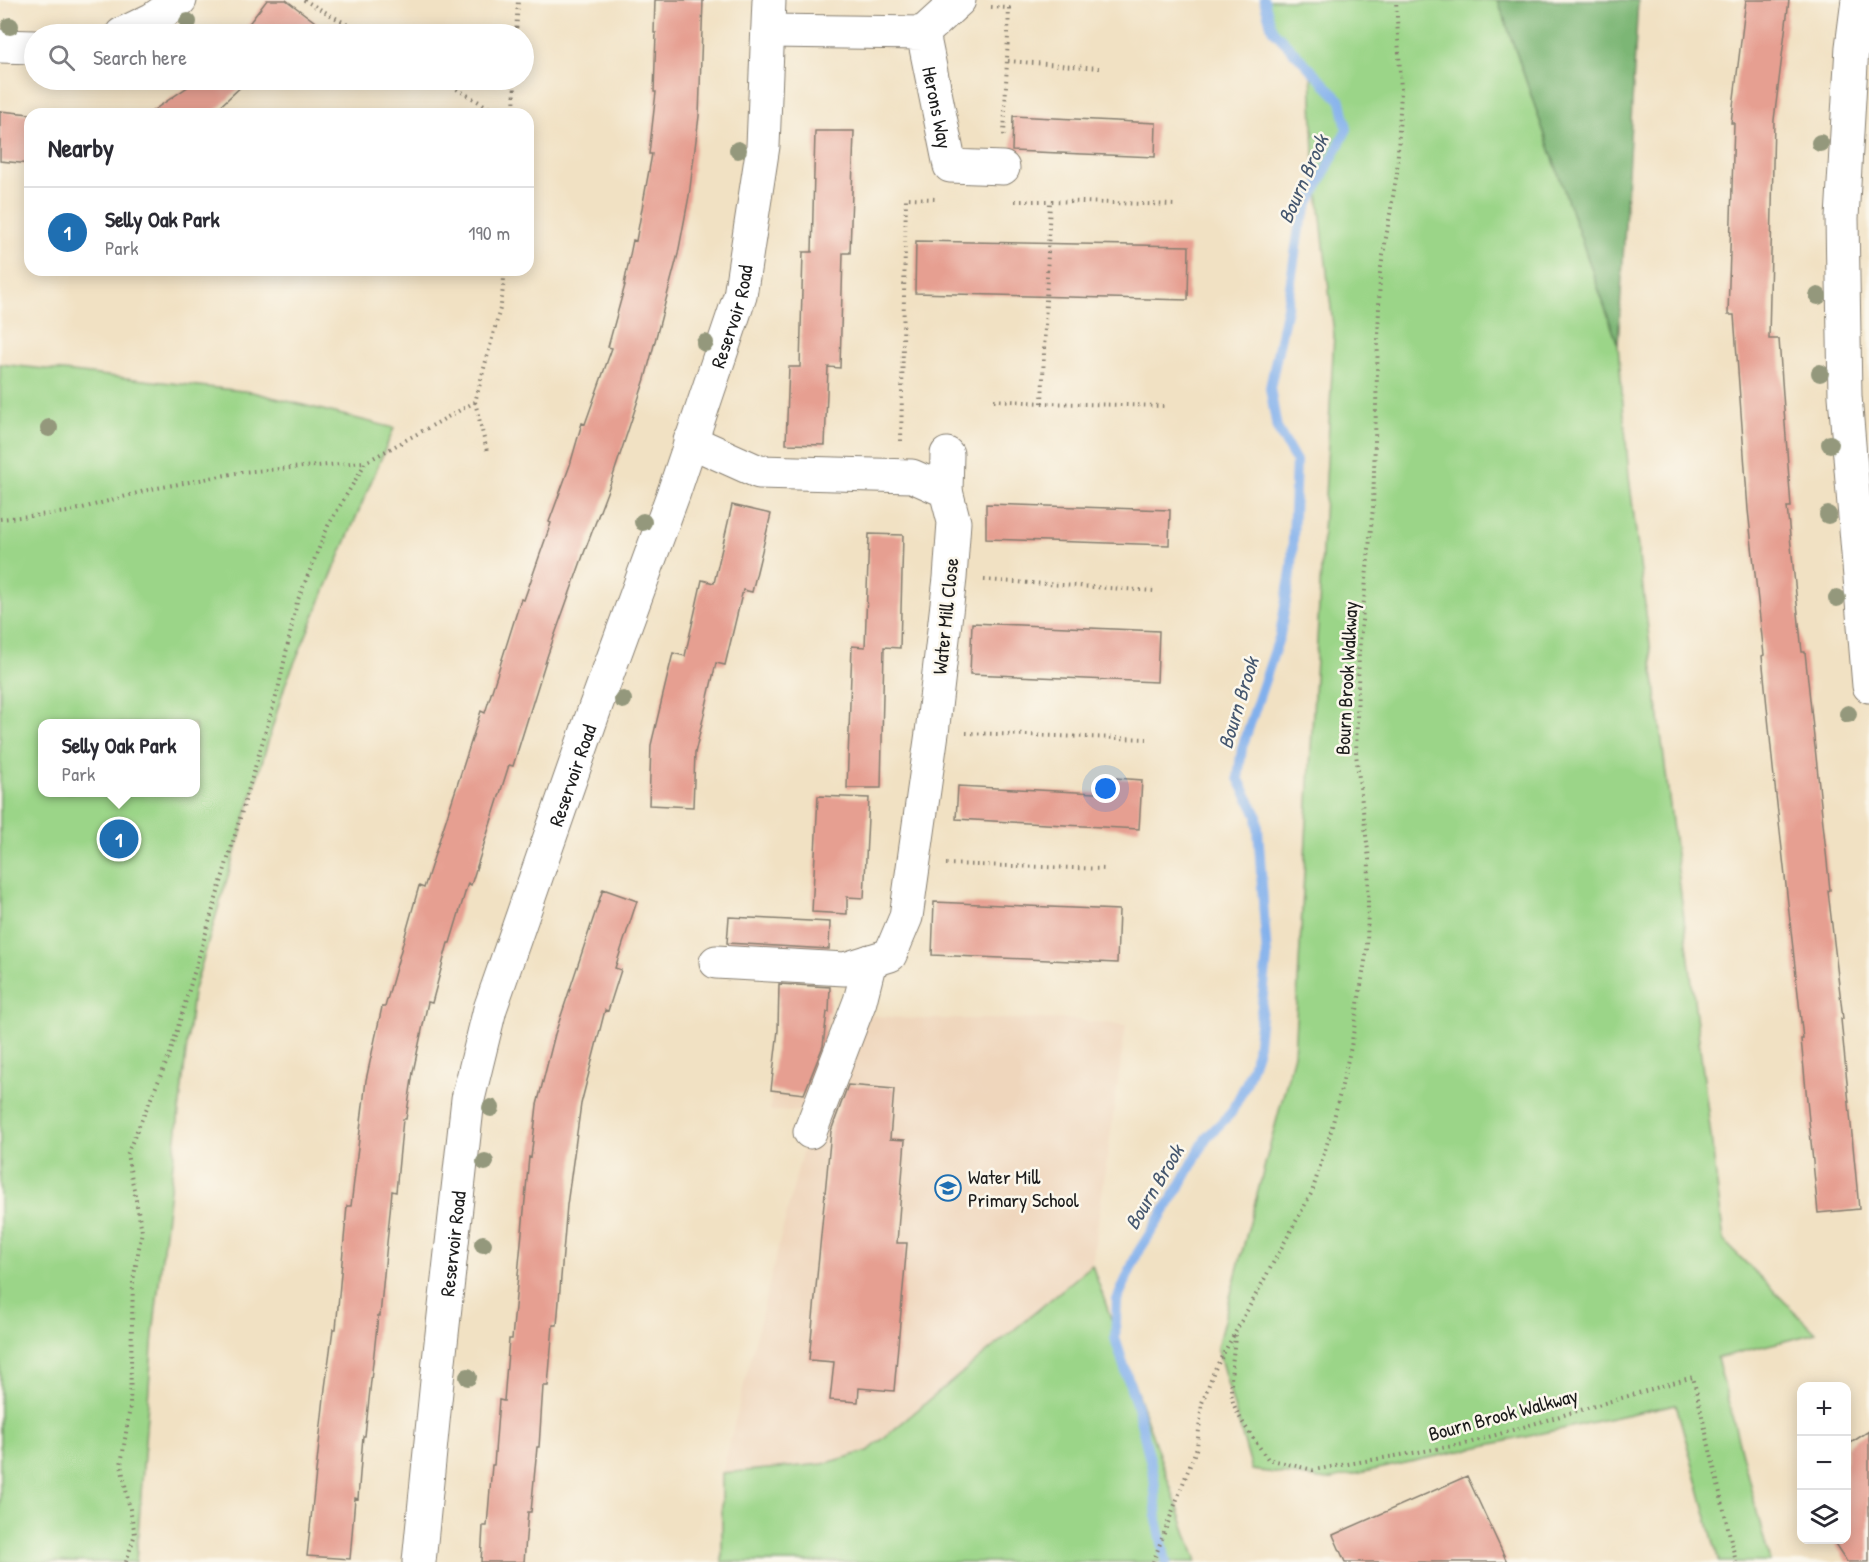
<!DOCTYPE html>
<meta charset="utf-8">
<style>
:root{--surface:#fff;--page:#f2f2f3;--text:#2b2b33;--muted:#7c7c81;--line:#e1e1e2;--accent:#1f6fb2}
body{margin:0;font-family:"Patrick Hand",sans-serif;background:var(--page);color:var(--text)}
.controls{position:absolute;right:18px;bottom:18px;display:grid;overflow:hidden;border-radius:12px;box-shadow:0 3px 15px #0003}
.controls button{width:54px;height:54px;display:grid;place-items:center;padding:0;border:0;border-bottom:2px solid var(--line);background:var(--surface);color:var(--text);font:30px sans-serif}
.you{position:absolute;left:1106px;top:789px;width:21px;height:21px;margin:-15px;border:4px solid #fff;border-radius:50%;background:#1a73e8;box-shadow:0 0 0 9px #1a73e833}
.badge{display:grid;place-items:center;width:39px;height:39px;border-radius:50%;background:var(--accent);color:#fff;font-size:20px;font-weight:700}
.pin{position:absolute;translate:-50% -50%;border:3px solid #fff;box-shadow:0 2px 6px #0006}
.popup{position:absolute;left:38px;top:719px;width:162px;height:78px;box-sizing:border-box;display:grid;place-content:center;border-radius:12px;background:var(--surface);filter:drop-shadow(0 2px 4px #0005);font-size:20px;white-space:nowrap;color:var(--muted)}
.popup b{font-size:22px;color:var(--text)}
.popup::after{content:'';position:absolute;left:50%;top:100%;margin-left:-12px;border:12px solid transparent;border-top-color:var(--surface)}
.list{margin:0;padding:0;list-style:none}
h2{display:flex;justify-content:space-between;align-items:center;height:78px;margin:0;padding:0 24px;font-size:26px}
h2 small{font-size:20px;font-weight:400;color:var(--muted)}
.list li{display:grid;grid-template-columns:39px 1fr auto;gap:18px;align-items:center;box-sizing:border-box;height:90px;padding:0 24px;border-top:2px solid var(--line)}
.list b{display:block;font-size:22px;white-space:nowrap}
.list p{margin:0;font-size:20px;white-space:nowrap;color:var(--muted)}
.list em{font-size:20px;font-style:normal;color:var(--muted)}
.icon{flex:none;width:33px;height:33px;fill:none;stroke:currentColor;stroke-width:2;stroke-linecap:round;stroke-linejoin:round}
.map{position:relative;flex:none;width:1869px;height:1562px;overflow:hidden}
.search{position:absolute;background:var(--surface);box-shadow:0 3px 15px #0003;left:24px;top:24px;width:510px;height:66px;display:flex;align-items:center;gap:15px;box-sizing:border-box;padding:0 21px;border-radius:33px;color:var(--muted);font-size:22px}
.panel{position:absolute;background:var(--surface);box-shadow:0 3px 15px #0003;left:24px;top:108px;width:510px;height:168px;border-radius:18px}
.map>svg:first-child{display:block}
</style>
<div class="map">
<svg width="1869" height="1562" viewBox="0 0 1869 1562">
<rect width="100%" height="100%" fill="#fbf7ec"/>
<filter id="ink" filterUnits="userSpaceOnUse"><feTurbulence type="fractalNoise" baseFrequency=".0167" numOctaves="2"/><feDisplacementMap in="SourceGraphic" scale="12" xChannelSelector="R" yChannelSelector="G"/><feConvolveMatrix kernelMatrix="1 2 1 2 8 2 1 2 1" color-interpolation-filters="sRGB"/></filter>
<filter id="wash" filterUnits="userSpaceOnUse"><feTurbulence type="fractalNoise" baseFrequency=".008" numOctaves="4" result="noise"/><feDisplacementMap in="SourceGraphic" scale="24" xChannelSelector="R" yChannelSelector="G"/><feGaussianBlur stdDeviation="1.35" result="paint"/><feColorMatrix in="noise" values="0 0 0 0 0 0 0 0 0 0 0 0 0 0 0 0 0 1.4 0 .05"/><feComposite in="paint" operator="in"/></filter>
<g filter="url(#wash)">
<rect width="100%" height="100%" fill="#f1e1c3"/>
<path fill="#efd6bc" d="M 778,1011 L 829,1012 L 917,1019 L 1066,1019 L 1126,1025 L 1092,1265 L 868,1451 L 823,1464 L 722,1473 L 812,1112 L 770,1111 Z"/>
<path fill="#9bd588" stroke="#5c7852" stroke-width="1.5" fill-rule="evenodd" d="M 1264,0 L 1498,0 L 1618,345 L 1629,476 L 1724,1241 L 1816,1333 L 1717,1358 L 1770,1562 L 1719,1562 L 1676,1404 L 1328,1480 L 1252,1470 L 1217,1347 L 1294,1054 L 1334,335 L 1314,155 L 1311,69 L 1272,29 Z
M 0,364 L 252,392 L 394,428 L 285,685 L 193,993 L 153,1334 L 136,1562 L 0,1562 ZM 42,724 L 195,724 L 195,792 L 42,792 Z
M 1092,1265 L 1197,1562 L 722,1562 L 722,1473 L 823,1464 L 868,1451 Z"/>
<path fill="#7cb674" stroke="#4c6948" stroke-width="1.5" d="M 1498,0 L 1638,0 L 1618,345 Z"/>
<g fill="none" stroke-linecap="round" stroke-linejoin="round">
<path stroke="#82b0ec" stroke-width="10" d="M 1166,1562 L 1157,1520 L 1154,1476 L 1138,1410 L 1115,1338 L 1117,1300 L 1137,1254 L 1180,1186 L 1206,1138 L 1231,1113 L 1246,1084 L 1257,1052 L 1267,958 L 1257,815 L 1238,778 L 1242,748 L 1280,635 L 1292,566 L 1296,461 L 1277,428 L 1270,388 L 1287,307 L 1299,228 L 1309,203 L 1347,129 L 1341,101 L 1272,29 L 1264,0"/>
</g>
<g id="blocks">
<path fill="#e69f91" d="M 267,0 L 286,0 L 331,34 L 241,34 Z
M 655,0 L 703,0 L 699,116 L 689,196 L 678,254 L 645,379 L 612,479 L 584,553 L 548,654 L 513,766 L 509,765 L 471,885 L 468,883 L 450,943 L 448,943 L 432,1003 L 428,1002 L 413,1072 L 406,1119 L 403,1119 L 396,1192 L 392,1191 L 380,1316 L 378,1316 L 365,1436 L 363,1436 L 358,1499 L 355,1498 L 350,1559 L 307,1556 L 325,1388 L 333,1329 L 336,1329 L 347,1206 L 351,1206 L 366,1080 L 382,1007 L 385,1007 L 419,886 L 424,888 L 481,711 L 485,713 L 521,599 L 524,600 L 551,523 L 549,522 L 570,465 L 582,423 L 585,424 L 612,348 L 608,347 L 625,285 L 624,285 L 633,240 L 636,241 L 652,154 L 649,154 L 656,92 L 654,92 L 656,33 L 654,33 Z
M 1746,0 L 1789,0 L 1774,120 L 1769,339 L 1779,339 L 1791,507 L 1787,507 L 1802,652 L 1805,652 L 1830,890 L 1828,891 L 1843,1019 L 1841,1019 L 1859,1209 L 1818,1213 L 1801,1039 L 1803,1039 L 1773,768 L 1762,656 L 1764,655 L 1748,510 L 1734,315 L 1728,315 L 1734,123 L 1731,123 Z
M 198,80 L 248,80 L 213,113 L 148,114 Z
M 0,111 L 30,114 L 30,164 L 0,161 Z
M 1013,116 L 1156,123 L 1155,157 L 1012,151 Z
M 815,131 L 854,131 L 850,253 L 843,253 L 840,368 L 828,367 L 825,445 L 786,444 L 789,367 L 800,367 L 803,252 L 812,252 Z
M 916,241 L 1189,246 L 1188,300 L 915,293 Z
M 986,504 L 1170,510 L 1169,545 L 986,539 Z
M 732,505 L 771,514 L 752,592 L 743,590 L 725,665 L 716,663 L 695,753 L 693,807 L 649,805 L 651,745 L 673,653 L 685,656 L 702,580 L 714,583 Z
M 869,534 L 903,535 L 900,648 L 884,647 L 881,788 L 847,788 L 852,646 L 865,647 Z
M 972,623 L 1159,631 L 1157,682 L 970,674 Z
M 1115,778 L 1142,780 L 1139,829 L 956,819 L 958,786 L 1114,794 Z
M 818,796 L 869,798 L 864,898 L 847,897 L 847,914 L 812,912 Z
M 603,889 L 637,901 L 615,968 L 621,970 L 608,1011 L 605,1010 L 581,1104 L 567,1205 L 557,1325 L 553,1325 L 548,1386 L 543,1386 L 539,1447 L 537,1447 L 531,1512 L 528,1512 L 524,1562 L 481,1562 L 483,1526 L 487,1526 L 492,1465 L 494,1465 L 499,1400 L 504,1401 L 509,1339 L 512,1339 L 529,1157 L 531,1158 L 537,1105 L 555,1034 Z
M 934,902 L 1119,910 L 1117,963 L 932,955 Z
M 729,917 L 830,922 L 829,949 L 727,943 Z
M 779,984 L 830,987 L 829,1012 L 827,1012 L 823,1046 L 804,1094 L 771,1090 L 778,1030 Z
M 848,1085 L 894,1089 L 890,1139 L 905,1140 L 897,1243 L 907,1243 L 894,1391 L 859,1388 L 858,1402 L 830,1400 L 834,1362 L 809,1360 L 831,1131 Z
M 1869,1431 L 1869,1562 L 1847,1562 L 1832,1539 L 1846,1539 L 1846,1446 Z
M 1467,1476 L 1507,1562 L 1345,1562 L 1333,1535 Z"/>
</g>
</g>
<g filter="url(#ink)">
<use href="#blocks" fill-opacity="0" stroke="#867e70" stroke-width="1.5"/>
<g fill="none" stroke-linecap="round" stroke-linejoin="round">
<g stroke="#867e70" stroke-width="35">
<g id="minor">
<path d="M 1858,0 L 1852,47 L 1842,218 L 1845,396 L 1869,686"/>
<path id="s1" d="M 768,31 L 923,33 L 950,166 L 1003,168"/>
<path d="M 923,33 L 959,0"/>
<path d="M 122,34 L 153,19 L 180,0"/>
<path d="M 0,46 L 34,47"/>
<path d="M 690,441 L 759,472 L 912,476 L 946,491 L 954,522 L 950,578 L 932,733 L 906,917 L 890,955 L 845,969 L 716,962"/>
<path d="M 946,491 L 947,454"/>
<path d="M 810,1132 L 860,1001 L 870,961"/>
<path id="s2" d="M 419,1562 L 439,1361 L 468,1099 L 490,1009 L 595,708 L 674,492 L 740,296 L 763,146 L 769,0"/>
</g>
</g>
<path stroke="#867e70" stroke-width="4" stroke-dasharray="1.5 4.5" stroke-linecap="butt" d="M 304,0 L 364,34
M 991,7 L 1009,8 L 1004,136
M 516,34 L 518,0
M 1008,61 L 1099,68
M 441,80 L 500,114
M 514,114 L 515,80
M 1015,201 L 1050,201
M 994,400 L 1042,403 L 1166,406
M 475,402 L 487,451
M 1042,403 L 1050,201 L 1176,205
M 901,441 L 906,198 L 937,199
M 0,519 L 68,512 L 152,489 L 242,472 L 365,462
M 984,580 L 1155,591
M 966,733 L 1147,739
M 946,864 L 1106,869
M 1235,1335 C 1234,1352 1228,1387 1233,1402 C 1237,1417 1258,1445 1268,1459 L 1313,1470 L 1465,1444 L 1693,1377 L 1736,1562
M 126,1562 L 135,1534 L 121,1465 L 130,1407 L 133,1281 L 142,1231 L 127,1154 L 170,1054 L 278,690 L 297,602 L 328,526 L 366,462 L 475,402 L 501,305 L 505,270
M 1153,1562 L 1197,1447 L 1202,1403 L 1214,1371 L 1312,1192 L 1331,1131 L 1351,1047 L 1367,949 L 1369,859 L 1356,754 L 1359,652 L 1373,507 L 1380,273 L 1397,173 L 1401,90 L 1396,0"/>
<use href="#minor" stroke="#fff" stroke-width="33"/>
</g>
<g fill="#94987c">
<circle cx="188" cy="22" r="9"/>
<circle cx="10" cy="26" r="9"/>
<circle cx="1820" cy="143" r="9"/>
<circle cx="738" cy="150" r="9"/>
<circle cx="1818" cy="296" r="9"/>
<circle cx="705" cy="343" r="9"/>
<circle cx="1820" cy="373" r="9"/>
<circle cx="49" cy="428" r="9"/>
<circle cx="1830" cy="444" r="9"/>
<circle cx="1828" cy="515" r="9"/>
<circle cx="643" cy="522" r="9"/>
<circle cx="1837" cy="598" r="9"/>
<circle cx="623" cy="700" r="9"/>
<circle cx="1848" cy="714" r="9"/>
<circle cx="491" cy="1108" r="9"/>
<circle cx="485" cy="1162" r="9"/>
<circle cx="483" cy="1244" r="9"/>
<circle cx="468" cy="1377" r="9"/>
</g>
</g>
<defs>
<g id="school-ring" transform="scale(1.35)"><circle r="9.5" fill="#fbf7ec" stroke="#1f6fb2" stroke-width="1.5"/><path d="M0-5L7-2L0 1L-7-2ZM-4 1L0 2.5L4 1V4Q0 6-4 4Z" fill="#1f6fb2"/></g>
</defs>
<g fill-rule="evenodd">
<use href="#school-ring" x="948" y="1188"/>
</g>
<g text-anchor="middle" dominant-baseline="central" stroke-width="5" stroke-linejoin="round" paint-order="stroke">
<g font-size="20" fill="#1c1c1c" stroke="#fbf7ec">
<text stroke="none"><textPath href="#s1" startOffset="231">Herons Way</textPath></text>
<text stroke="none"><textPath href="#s2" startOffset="1292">Reservoir Road</textPath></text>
<text transform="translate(945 616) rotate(-84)">Water Mill Close</text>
<text transform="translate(1346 678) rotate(-87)">Bourn Brook Walkway</text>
<text stroke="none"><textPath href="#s2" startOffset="806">Reservoir Road</textPath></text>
<text stroke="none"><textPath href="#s2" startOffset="320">Reservoir Road</textPath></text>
<text transform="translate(1503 1414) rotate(-15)">Bourn Brook Walkway</text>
</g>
<g font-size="20" fill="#1c1c1c" stroke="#fbf7ec" text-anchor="start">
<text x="968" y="1176">Water Mill<tspan x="968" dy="23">Primary School</tspan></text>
</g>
<g font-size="21" font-style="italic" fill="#45576f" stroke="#fbf7ec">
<text transform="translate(1303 179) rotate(-66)">Bourn Brook</text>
<text transform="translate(1238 703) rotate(-73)">Bourn Brook</text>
<text transform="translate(1154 1187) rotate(-59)">Bourn Brook</text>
</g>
</g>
</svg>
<div class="controls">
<button>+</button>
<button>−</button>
<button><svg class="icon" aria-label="layers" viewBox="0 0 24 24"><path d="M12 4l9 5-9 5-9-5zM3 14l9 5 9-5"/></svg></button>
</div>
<div class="you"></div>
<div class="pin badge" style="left:119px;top:839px">1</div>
<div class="popup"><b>Selly Oak Park</b>Park</div>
<div class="search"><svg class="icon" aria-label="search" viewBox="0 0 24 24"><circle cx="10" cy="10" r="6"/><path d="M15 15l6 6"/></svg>Search here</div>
<section class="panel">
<h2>Nearby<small></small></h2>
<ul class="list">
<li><span class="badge">1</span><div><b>Selly Oak Park</b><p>Park</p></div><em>190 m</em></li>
</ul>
</section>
</div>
